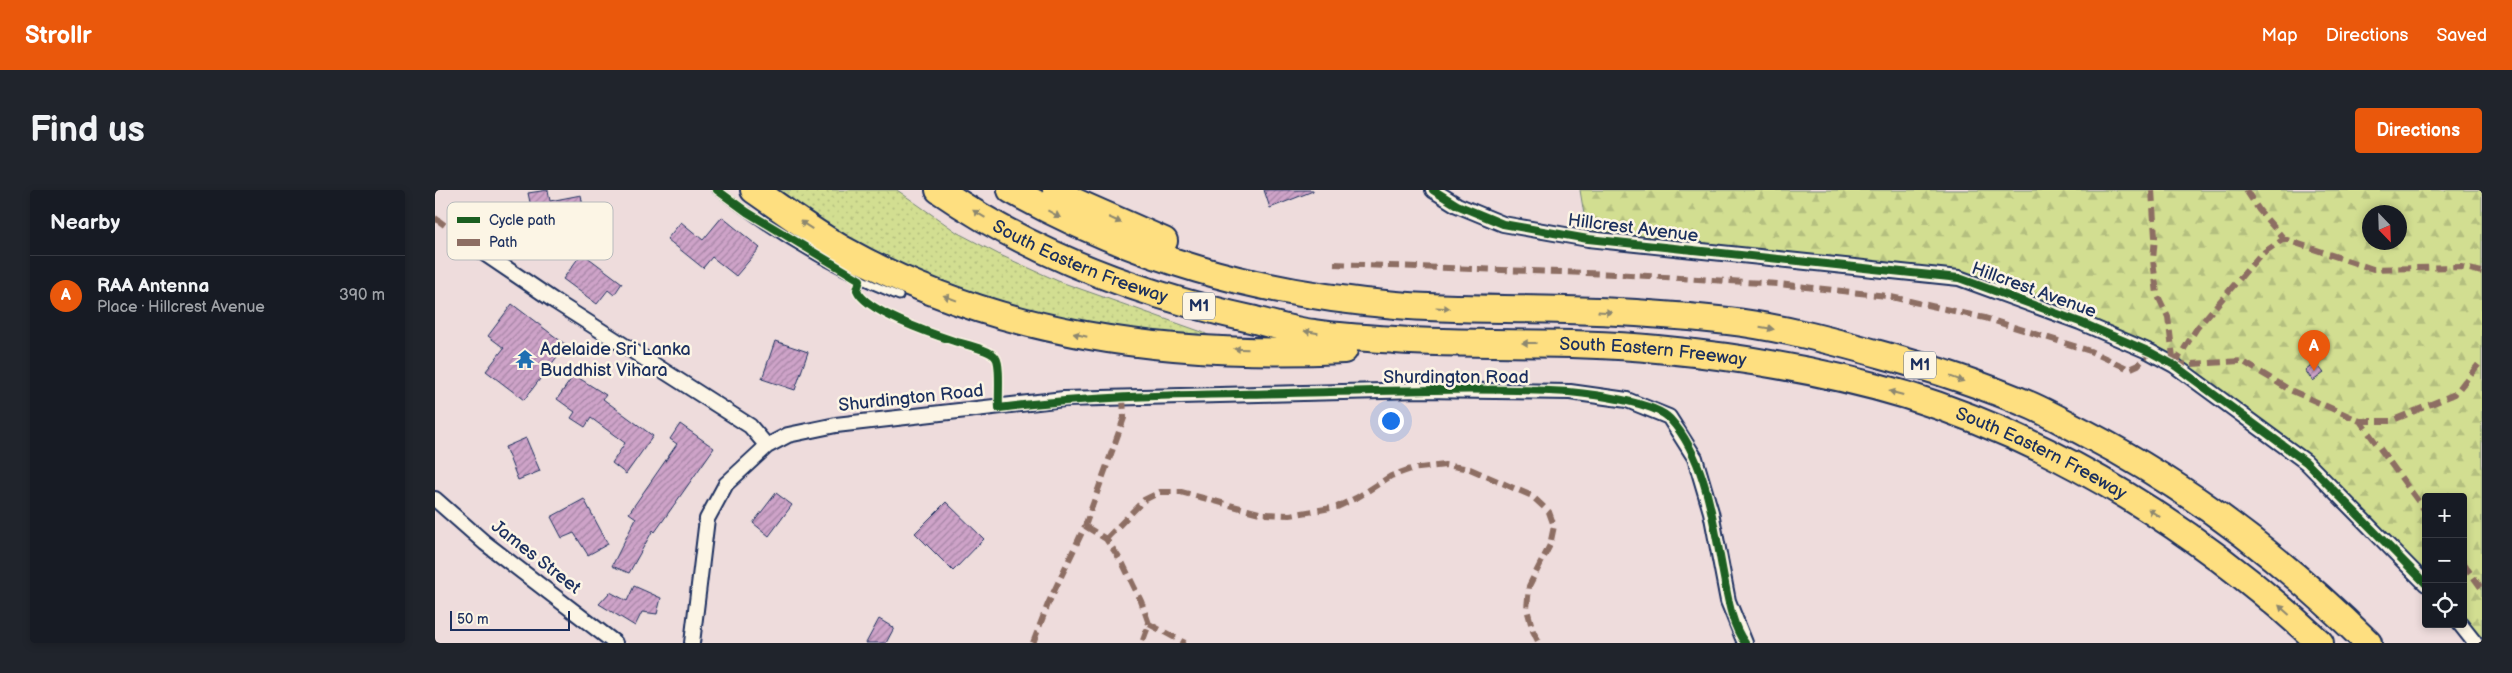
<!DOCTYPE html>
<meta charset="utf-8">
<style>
:root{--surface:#171b24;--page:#20242c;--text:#f1f3f6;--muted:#9ea1a6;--line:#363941;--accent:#ea580c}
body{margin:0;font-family:"Balsamiq Sans",sans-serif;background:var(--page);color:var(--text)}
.controls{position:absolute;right:15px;bottom:15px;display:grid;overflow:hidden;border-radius:5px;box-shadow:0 2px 8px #0003}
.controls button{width:45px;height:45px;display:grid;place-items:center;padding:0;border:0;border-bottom:1px solid var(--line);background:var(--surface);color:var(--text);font:25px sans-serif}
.compass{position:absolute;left:1927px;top:15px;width:45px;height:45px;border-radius:50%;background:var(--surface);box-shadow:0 2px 8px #0003;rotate:157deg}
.scale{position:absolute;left:15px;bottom:12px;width:120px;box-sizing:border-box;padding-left:5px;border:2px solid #1b2f5e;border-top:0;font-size:14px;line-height:18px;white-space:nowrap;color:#1b2f5e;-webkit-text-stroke:4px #fcf5e5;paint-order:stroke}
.you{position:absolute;left:955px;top:230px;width:18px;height:18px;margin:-12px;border:4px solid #fff;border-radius:50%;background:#1a73e8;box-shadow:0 0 0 8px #1a73e833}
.badge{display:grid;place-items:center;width:32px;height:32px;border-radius:50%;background:var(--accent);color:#fff;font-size:16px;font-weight:700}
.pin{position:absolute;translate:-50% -41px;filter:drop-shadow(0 1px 2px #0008)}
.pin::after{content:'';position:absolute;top:26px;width:18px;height:15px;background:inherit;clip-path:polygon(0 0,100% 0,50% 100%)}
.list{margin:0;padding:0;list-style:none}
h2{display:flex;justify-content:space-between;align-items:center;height:65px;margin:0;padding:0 20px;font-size:21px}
h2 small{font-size:16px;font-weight:400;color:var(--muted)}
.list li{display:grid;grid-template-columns:32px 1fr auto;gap:15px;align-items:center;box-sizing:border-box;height:80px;padding:0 20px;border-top:1px solid var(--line)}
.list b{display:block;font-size:19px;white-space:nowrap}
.list p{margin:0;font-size:16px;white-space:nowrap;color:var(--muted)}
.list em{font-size:16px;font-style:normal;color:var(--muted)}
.icon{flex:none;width:28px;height:28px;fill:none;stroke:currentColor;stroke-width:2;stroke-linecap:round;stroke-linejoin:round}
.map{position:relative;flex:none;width:2047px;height:453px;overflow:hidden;border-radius:5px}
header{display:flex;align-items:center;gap:30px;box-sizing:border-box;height:70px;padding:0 25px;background:var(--accent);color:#fff}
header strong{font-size:24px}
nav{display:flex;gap:28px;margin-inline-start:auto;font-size:18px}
.intro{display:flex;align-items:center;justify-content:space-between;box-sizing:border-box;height:120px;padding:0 30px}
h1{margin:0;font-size:35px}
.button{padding:12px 22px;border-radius:5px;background:var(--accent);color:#fff;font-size:18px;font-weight:700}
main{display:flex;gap:30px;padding:0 30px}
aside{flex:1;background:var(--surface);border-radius:5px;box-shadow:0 2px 8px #0003}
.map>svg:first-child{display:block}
</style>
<header>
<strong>Strollr</strong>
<nav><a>Map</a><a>Directions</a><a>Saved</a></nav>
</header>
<div class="intro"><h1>Find us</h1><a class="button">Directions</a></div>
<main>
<aside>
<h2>Nearby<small></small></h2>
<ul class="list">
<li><span class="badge">A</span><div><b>RAA Antenna</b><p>Place · Hillcrest Avenue</p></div><em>390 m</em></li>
</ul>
</aside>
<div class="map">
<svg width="2047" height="453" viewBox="0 0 2047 453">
<defs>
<pattern id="grass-dots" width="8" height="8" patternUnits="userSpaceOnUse" patternTransform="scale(1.25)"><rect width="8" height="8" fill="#d2de91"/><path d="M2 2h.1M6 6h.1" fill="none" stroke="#b4bf7f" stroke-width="1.8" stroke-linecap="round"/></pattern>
<pattern id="forest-firs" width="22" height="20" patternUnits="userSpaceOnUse" patternTransform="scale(1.25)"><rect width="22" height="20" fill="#d2de91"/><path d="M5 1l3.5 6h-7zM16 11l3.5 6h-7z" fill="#b4bf7f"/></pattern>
<pattern id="building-hatch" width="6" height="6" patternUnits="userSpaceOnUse" patternTransform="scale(1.25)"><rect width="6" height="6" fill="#cea3c8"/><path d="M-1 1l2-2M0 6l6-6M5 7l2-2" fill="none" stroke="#a685a6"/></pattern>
</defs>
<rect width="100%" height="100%" fill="#eedcdc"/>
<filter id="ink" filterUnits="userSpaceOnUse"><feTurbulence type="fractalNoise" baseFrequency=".02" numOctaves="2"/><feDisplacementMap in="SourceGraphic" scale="10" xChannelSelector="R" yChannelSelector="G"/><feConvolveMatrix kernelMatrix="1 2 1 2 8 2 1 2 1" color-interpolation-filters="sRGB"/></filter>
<g filter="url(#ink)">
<path fill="url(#grass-dots)" stroke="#768678" d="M 336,0 L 462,0 L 523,43 L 565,65 L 623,91 L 767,142 L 781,149 L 634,134 L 502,93 L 422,53 Z"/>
<path fill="url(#forest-firs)" stroke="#768678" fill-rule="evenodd" d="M 1145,0 L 2047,0 L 2047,453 L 2040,453 L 2028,434 L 2028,307 L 1991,307 L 1991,394 L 1871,272 L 1729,169 L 1524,88 L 1153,49 ZM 1934,22 L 1964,22 L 1964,52 L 1934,52 Z"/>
<path fill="url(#building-hatch)" stroke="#1b2f5e" d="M 113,0 L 115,11 L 146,5 L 150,28 L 119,34 L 121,44 L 98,49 L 97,40 L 90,41 L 86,19 L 96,17 L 93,3 Z
M 829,0 L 878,0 L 878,1 L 835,18 Z
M 287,27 L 325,58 L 301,86 L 277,67 L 268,78 L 232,49 L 246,32 L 268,50 Z
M 147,63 L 187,93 L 179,105 L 173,100 L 162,114 L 128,89 Z
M 77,114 L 131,155 L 89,210 L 51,181 L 69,158 L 53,146 Z
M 340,151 L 373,162 L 360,200 L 327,189 Z
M 1880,172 L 1889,183 L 1878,191 L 1870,180 Z
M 139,185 L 171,205 L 168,209 L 218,246 L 191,284 L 177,273 L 190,253 L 156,228 L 150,237 L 136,228 L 140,222 L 122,209 Z
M 245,234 L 279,258 L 220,342 L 218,340 L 194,383 L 177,376 L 201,328 L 194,323 L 242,254 L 235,249 Z
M 91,248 L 105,281 L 83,290 L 70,257 Z
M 341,303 L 357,315 L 334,346 L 318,333 Z
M 149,309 L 173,354 L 153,365 L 139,343 L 127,348 L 116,327 Z
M 511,312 L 549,349 L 518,381 L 480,343 Z
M 199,396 L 226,408 L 222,424 L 207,422 L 200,436 L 164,414 L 175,402 L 192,411 Z
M 444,429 L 459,438 L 451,453 L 431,453 Z"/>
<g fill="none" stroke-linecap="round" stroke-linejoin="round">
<g stroke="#1b2f5e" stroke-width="11">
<path id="service" d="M 282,0 C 338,43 399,80 464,106"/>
</g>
<g stroke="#1b2f5e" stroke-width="18">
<path id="minor" d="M 998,0 L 1022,15 L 1068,34 L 1153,49 L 1524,88 L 1645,132 L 1715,162 L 1739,175 L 1871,272 L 1991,394
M 28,49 L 121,112 L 315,236 L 332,256
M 0,309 L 50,353 L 180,453
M 2025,434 L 2040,453
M 257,453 L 272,329 L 291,294 L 332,256 L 353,245 L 401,235 L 629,209 L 986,200 L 1135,202 L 1192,210 L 1234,227 L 1260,268 L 1276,322 L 1293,411 L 1310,453"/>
</g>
<g stroke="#1b2f5e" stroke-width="30">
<g id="motorway">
<path d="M 319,0 C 348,20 376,41 407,59 C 562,146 734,168 909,160"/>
<path id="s1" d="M 504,0 C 598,65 710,106 820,130 C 839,135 859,141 879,143 C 906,147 933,148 960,150 C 1047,156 1135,150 1222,159 C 1306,167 1390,181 1471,205 C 1626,253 1767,343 1885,453"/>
<path d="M 576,0 C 698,68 822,104 961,115 C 1018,120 1074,118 1131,120 C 1185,121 1239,125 1293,131 C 1344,137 1394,150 1444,164 C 1496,178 1548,195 1597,216 C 1615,224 1632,234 1650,243 C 1756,298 1848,369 1933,453"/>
<path d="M 621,0 L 638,11 L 729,51"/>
</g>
</g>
<use href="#service" stroke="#fcf5e5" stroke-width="7"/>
<use href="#minor" stroke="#fcf5e5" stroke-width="14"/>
<use href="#motorway" stroke="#fedf80" stroke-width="26"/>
<path stroke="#8d6e63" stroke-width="6" stroke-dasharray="12 6" stroke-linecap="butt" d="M 1717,0 L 1720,47 L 1718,70 L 1722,104 L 1733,127 L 1739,175
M 1811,0 L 1824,20 L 1849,49
M 0,28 L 28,49
M 899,74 L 1180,84 L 1343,94 L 1452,106 L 1550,128 L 1655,161 L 1694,179 L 1703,175 L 1715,162
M 1739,175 L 1762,138 L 1825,65 L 1849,49 L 1938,79 L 2026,77 L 2047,82
M 1739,175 L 1807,171 L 1855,200 L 1925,231 L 1991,322
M 1925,231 L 1956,231 L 2020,204 L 2047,170
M 650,336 L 671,349 L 687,372 L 706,411 L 714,434 L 707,453
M 671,349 L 709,310 L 725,302 L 746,302 L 828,324 L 855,325 L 902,317 L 923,307 L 956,286 L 976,279 L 1010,275 L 1035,279 L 1097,306 L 1114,322 L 1119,336 L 1115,355 L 1094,396 L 1092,419 L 1098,441 L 1104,453
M 2028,373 L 2047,399
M 714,434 L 750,453
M 598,453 L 613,414 L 650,336 L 689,228 L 688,206"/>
<g stroke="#fcf5e5" stroke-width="11">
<path id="cycleway" d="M 282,0 L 312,22 L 425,90 L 422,100 C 430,121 497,144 519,151 C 528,154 557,160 561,168 C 566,175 563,207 564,218 C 660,205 756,205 853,203 C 946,201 1041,197 1134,202 C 1156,204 1220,212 1235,229 C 1272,269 1279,337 1289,388 C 1293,409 1297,436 1310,453
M 998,0 L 1022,15 L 1068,34 L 1153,49 L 1524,88 L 1645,132 L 1715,162 L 1739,175 L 1871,272 L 1991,394"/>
</g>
<use href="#cycleway" stroke="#1b5e20" stroke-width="8"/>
</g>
<defs><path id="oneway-solid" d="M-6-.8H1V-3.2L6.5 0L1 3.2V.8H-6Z" transform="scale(1.25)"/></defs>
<g fill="#8c876f">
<use href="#oneway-solid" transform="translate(544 24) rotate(-149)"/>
<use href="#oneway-solid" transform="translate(619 24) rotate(29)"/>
<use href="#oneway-solid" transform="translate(680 30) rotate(25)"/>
<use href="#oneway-solid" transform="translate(371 35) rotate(-147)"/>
<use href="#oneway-solid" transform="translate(515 108) rotate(-159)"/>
<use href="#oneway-solid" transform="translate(1008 118) rotate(3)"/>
<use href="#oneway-solid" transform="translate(1170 122) rotate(3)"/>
<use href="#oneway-solid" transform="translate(1332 138) rotate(10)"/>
<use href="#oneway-solid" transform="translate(876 142) rotate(-171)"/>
<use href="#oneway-solid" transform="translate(645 145) rotate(-167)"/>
<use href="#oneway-solid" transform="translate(1094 153) rotate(-180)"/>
<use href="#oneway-solid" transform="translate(806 159) rotate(-178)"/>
<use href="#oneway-solid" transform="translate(1522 189) rotate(20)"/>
<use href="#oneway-solid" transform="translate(1461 203) rotate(-165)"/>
<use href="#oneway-solid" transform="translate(1719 323) rotate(-146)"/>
<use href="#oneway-solid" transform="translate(1849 420) rotate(-138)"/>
</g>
</g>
<defs>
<g id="temple-bare" transform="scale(1.5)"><path d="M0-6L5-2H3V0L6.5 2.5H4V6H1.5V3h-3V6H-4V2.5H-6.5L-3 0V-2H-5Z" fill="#1f6fb2" stroke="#fcf5e5" stroke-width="2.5" paint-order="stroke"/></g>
</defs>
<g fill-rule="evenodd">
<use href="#temple-bare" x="90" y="169"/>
</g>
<g text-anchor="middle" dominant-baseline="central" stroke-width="5" stroke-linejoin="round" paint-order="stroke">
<g fill="#fcf5e5" stroke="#5e6a86" stroke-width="1">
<rect x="748" y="102.5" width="32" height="27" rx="4"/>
<rect x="1469" y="161.5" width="32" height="27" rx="4"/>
</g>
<g font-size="16" font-weight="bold" fill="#1b2f5e">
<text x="764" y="116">M1</text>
<text x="1485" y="175">M1</text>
</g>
<g font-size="18" fill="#1b2f5e" stroke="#fcf5e5">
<text transform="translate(1198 38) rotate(7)">Hillcrest Avenue</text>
<text stroke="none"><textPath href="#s1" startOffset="159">South Eastern Freeway</textPath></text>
<text transform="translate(1599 100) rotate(20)">Hillcrest Avenue</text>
<text stroke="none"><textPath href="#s1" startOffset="744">South Eastern Freeway</textPath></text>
<text x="1021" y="187">Shurdington Road</text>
<text transform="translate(476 208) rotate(-6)">Shurdington Road</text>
<text stroke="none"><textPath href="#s1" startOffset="1149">South Eastern Freeway</textPath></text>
<text transform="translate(101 367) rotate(38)">James Street</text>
</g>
<g font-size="18" fill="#1b2f5e" stroke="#fcf5e5" text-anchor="start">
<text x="105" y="159">Adelaide Sri Lanka<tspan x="105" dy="21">Buddhist Vihara</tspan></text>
</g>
</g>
<rect x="12" y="12" width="166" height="58" rx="8" fill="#fcf5e5" stroke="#b8babc" stroke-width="1"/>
<rect x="22" y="27" width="23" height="6" fill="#1b5e20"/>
<rect x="22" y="49" width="23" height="7" fill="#8d6e63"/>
<g font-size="14" fill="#1b2f5e">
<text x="54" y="35">Cycle path</text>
<text x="54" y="57">Path</text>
</g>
</svg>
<div class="controls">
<button>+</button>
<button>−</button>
<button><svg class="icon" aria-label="locate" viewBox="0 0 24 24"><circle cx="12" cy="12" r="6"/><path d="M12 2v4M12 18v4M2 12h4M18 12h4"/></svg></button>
</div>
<svg class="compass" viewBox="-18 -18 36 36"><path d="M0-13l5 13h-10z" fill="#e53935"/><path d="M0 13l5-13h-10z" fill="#9ea1a6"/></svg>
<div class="scale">50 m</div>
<div class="you"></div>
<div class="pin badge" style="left:1879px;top:181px">A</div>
</div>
</main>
